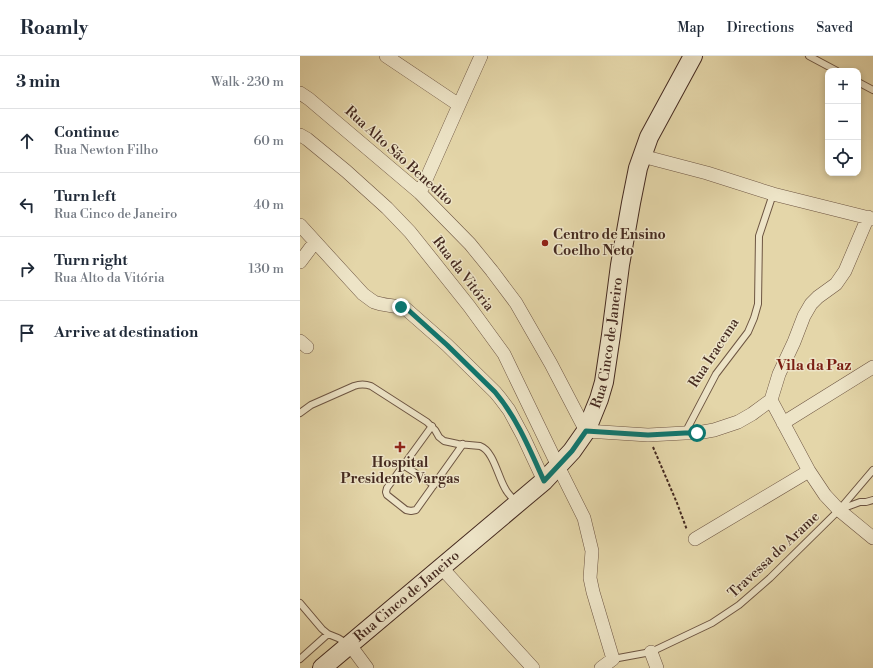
<!DOCTYPE html>
<meta charset="utf-8">
<style>
:root{--surface:#fff;--page:#f6f6f7;--text:#1f2937;--muted:#747a83;--line:#e0e1e3}
body{margin:0;font-family:"Libre Bodoni",serif;background:var(--page);color:var(--text)}
.controls{position:absolute;right:12px;top:12px;display:grid;overflow:hidden;border-radius:8px;box-shadow:0 2px 6px #0003}
.controls button{width:36px;height:36px;display:grid;place-items:center;padding:0;border:0;border-bottom:1px solid var(--line);background:var(--surface);color:var(--text);font:20px sans-serif}
.stop{position:absolute;width:12px;height:12px;margin:-9px;border:3px solid #0f766e;border-radius:50%;background:#fff}
.stop.end{background:#0f766e;border-color:#fff;box-shadow:0 1px 4px #0008}
.list{margin:0;padding:0;list-style:none}
h2{display:flex;justify-content:space-between;align-items:center;height:52px;margin:0;padding:0 16px;font-size:17px}
h2 small{font-size:13px;font-weight:400;color:var(--muted)}
.list li{display:grid;grid-template-columns:26px 1fr auto;gap:12px;align-items:center;box-sizing:border-box;height:64px;padding:0 16px;border-top:1px solid var(--line)}
.list b{display:block;font-size:15px;white-space:nowrap}
.list p{margin:0;font-size:13px;white-space:nowrap;color:var(--muted)}
.list em{font-size:13px;font-style:normal;color:var(--muted)}
.icon{flex:none;width:22px;height:22px;fill:none;stroke:currentColor;stroke-width:2;stroke-linecap:round;stroke-linejoin:round}
.map{position:relative;flex:none;width:573px;height:612px;overflow:hidden}
header{display:flex;align-items:center;gap:24px;box-sizing:border-box;height:56px;padding:0 20px;background:var(--surface);border-bottom:1px solid var(--line)}
header strong{font-size:19px}
nav{display:flex;gap:22px;margin-inline-start:auto;font-size:14px}
main{display:flex}
aside{flex:1;background:var(--surface)}
.map>svg:first-child{display:block}
</style>
<header>
<strong>Roamly</strong>
<nav><a>Map</a><a>Directions</a><a>Saved</a></nav>
</header>
<main>
<aside>
<h2>3 min<small>Walk · 230 m</small></h2>
<ul class="list">
<li><svg class="icon" aria-label="ahead" viewBox="0 0 24 24"><path d="M12 20V5M6 11l6-6 6 6"/></svg><div><b>Continue</b><p>Rua Newton Filho</p></div><em>60 m</em></li>
<li><svg class="icon" aria-label="left" viewBox="0 0 24 24"><path d="M17 20v-9H6M10 6l-5 5 5 5"/></svg><div><b>Turn left</b><p>Rua Cinco de Janeiro</p></div><em>40 m</em></li>
<li><svg class="icon" aria-label="right" viewBox="0 0 24 24"><path d="M7 20v-9h11M14 6l5 5-5 5"/></svg><div><b>Turn right</b><p>Rua Alto da Vitória</p></div><em>130 m</em></li>
<li><svg class="icon" aria-label="arrive" viewBox="0 0 24 24"><path d="M6 21V4h12l-3 4 3 4H6"/></svg><div><b>Arrive at destination</b></div></li>
</ul>
</aside>
<div class="map">
<svg width="573" height="612" viewBox="0 0 573 612">
<rect width="100%" height="100%" fill="#e4d6a9"/>
<filter id="stains"><feTurbulence type="fractalNoise" baseFrequency=".005" numOctaves="4"/><feColorMatrix values="0 0 0 0 .2 0 0 0 0 .09 0 0 0 0 .02 0 0 0 .5 -.17"/></filter>
<radialGradient id="worn" r=".72"><stop offset=".6" stop-color="#630" stop-opacity="0"/><stop offset="1" stop-color="#630" stop-opacity=".3"/></radialGradient>
<g fill="none" stroke-linecap="round" stroke-linejoin="round">
<g stroke="#6d5542" stroke-width="8">
<path id="lane" d="M 509,0 L 537,15
M 558,26 L 573,34
M 0,357 L 11,349 L 54,330 C 60,328 65,328 71,330 L 127,366 L 135,374 L 139,381 L 144,385 L 158,388 L 180,390 C 194,395 198,422 206,434 C 208,438 213,442 216,447
M 132,370 L 87,432 L 86,436 L 87,439 L 106,454 L 111,455 L 116,454 L 163,388
M 385,377 L 416,318 L 448,276 L 454,262 L 458,248 L 459,180 L 473,138
M 103,409 L 134,429
M 541,453 L 560,446 L 566,446 L 573,444
M 0,547 L 22,573 L 28,578 L 38,582 L 48,588
M 0,603 L 28,578
M 313,603 L 351,596 L 412,567 L 439,549 L 470,522 L 539,454 L 573,414"/>
</g>
<g stroke="#6d5542" stroke-width="14">
<path id="street" d="M 86,0 L 159,49
M 0,37 L 9,43 L 120,137 L 170,188 L 192,215 L 216,247 L 251,308 L 286,375 L 348,379 L 385,377 L 397,377 L 414,374 L 438,366 L 452,358 L 471,344
M 0,79 L 7,83 L 46,115 L 87,152 L 110,176 L 169,250 L 204,298 L 258,410 L 284,462 L 292,495 L 290,522 L 293,536 L 313,603 L 301,612
M 342,100 L 407,117 L 473,138 L 573,163
M 120,137 L 159,49 L 181,0
M 0,169 L 63,238 C 67,241 71,244 74,246 C 84,250 96,249 106,253 L 147,289 L 195,336 L 200,342 L 209,354 L 223,380 L 244,425
M 0,206 L 15,186
M 0,285 L 7,291
M 471,344 L 479,318 L 494,286 L 504,260 L 511,248 L 518,241 L 536,228 L 545,215 L 568,161
M 471,344 L 509,415 L 525,439 L 539,454 L 573,482
M 483,367 L 573,311
M 395,483 L 509,415
M 141,511 L 233,612
M 50,589 L 67,612
M 351,596 L 357,612"/>
</g>
<g stroke="#452a20" stroke-width="20">
<g id="secondary">
<path id="s1" d="M 22,612 L 244,425 L 272,395 L 286,375 L 299,343 L 304,326 L 311,279 L 320,209 L 331,147 L 338,112 L 349,81 L 393,0"/>
</g>
</g>
<path stroke="#452a20" stroke-width="2" stroke-dasharray="3 2" stroke-linecap="butt" d="M 353,391 L 377,447 L 387,474"/>
<use href="#lane" stroke="#ede4c7" stroke-width="6"/>
<use href="#street" stroke="#ede4c7" stroke-width="13"/>
<use href="#secondary" stroke="#ede4c7" stroke-width="18"/>
</g>
<g fill="none" stroke-linecap="round" stroke-linejoin="round">
<path stroke="#0f766e" stroke-width="5" d="M 101,251 L 106,252 L 147,289 L 195,336 C 217,362 230,394 244,425 L 272,395 L 286,375 L 348,379 L 385,377 L 397,377"/>
</g>
<g fill="#8f2418" stroke="#ede4c7" stroke-width="1.5">
<circle cx="245" cy="187" r="4"/>
<path d="M98 385h4v4h4v4h-4v4h-4v-4h-4v-4h4z"/>
</g>
<g text-anchor="middle" dominant-baseline="central" stroke-width="3" stroke-linejoin="round" paint-order="stroke">
<g font-size="14" fill="#452a20" stroke="#ede4c7">
<text transform="translate(99 100) rotate(42)">Rua Alto São Benedito</text>
<text transform="translate(163 218) rotate(52)">Rua da Vitória</text>
<text stroke="none"><textPath href="#s1" startOffset="447">Rua Cinco de Janeiro</textPath></text>
<text transform="translate(414 297) rotate(-57)">Rua Iracema</text>
<text transform="translate(474 499) rotate(-43)">Travessa do Arame</text>
<text stroke="none"><textPath href="#s1" startOffset="111">Rua Cinco de Janeiro</textPath></text>
</g>
<g font-size="14" font-weight="bold" fill="#452a20" stroke="#ede4c7" text-anchor="start">
<text x="253" y="179">Centro de Ensino<tspan x="253" dy="16">Coelho Neto</tspan></text>
<text x="100" y="407" text-anchor="middle">Hospital<tspan x="100" dy="16">Presidente Vargas</tspan></text>
</g>
<g font-size="15" font-weight="bold" fill="#7a1f14" stroke="#ede4c7">
<text x="514" y="309">Vila da Paz</text>
</g>
</g>
<rect width="100%" height="100%" filter="url(#stains)"/>
<rect width="100%" height="100%" fill="url(#worn)"/>
</svg>
<div class="controls">
<button>+</button>
<button>−</button>
<button><svg class="icon" aria-label="locate" viewBox="0 0 24 24"><circle cx="12" cy="12" r="6"/><path d="M12 2v4M12 18v4M2 12h4M18 12h4"/></svg></button>
</div>
<div class="stop" style="left:397px;top:377px"></div>
<div class="stop end" style="left:101px;top:251px"></div>
</div>
</main>
